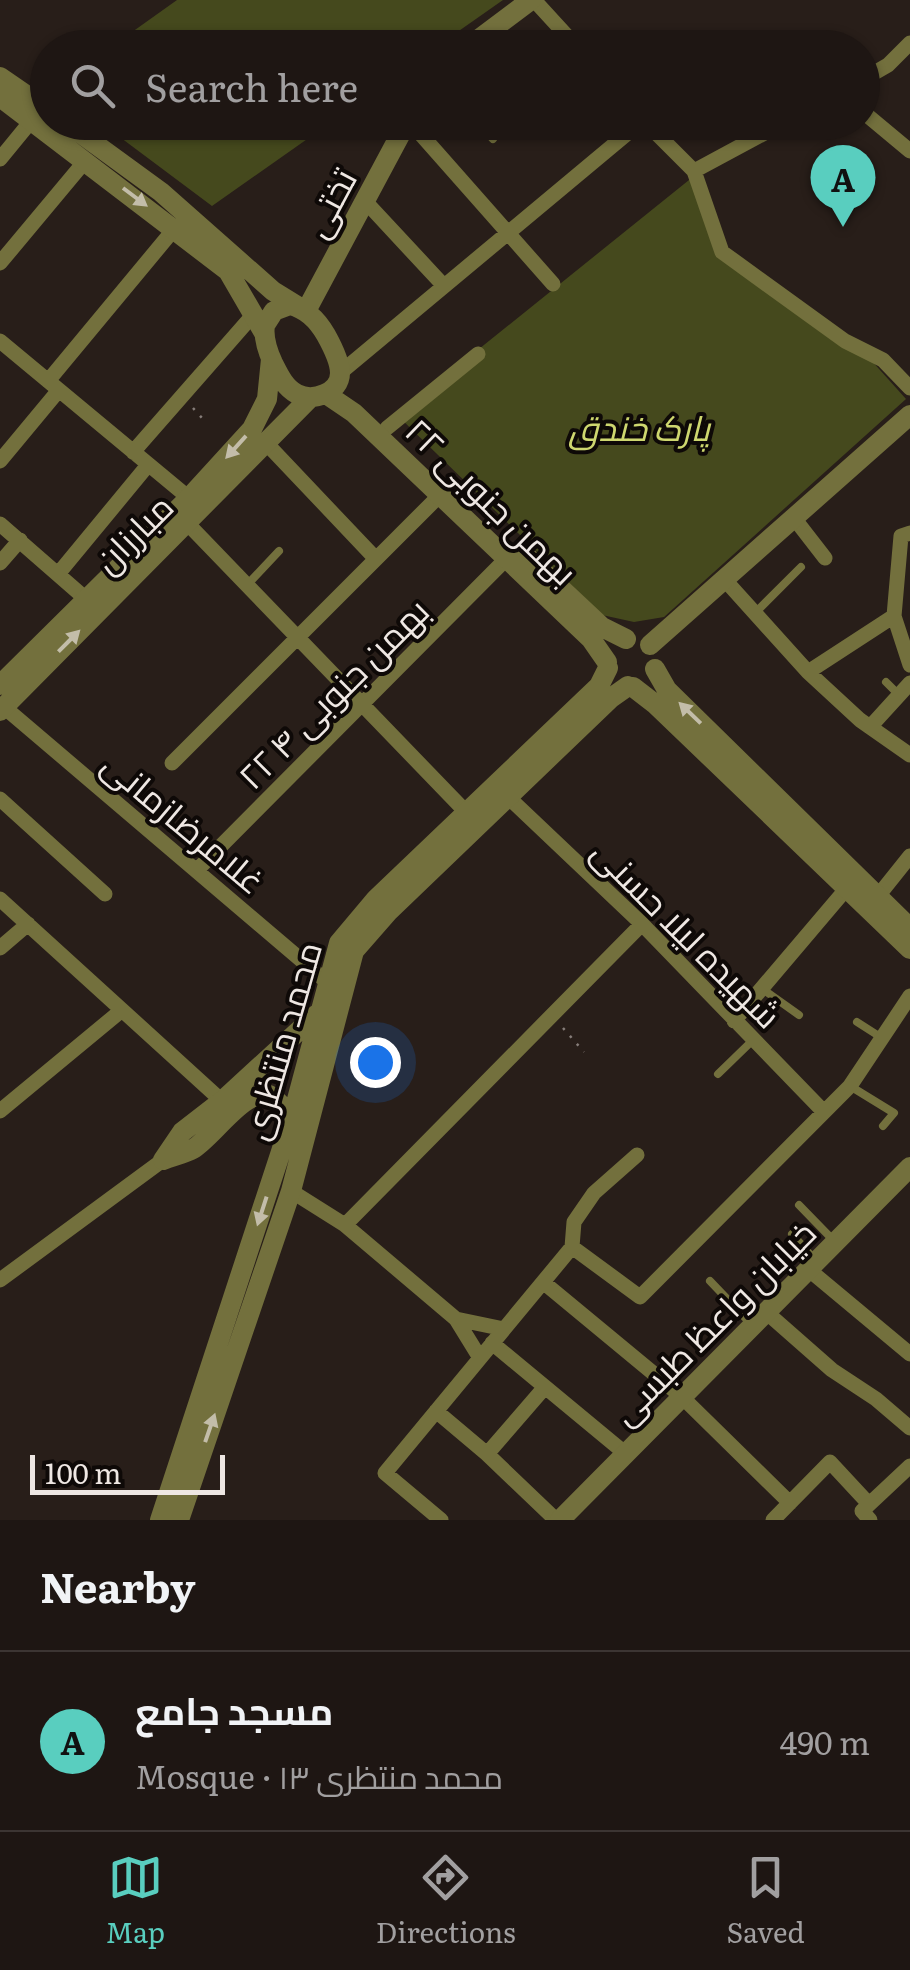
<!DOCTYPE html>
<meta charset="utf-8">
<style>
:root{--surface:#1e1613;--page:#2b2321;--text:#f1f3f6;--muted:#a19fa0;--line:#3c3533;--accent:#59cebf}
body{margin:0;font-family:Literata,Cairo,serif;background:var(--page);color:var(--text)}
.scale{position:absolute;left:30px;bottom:25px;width:195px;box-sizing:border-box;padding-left:10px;border:5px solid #eee7e3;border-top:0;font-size:28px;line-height:35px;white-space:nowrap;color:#eee7e3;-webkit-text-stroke:8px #0e0907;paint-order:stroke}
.you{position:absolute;left:375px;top:1062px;width:35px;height:35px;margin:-25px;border:8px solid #fff;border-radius:50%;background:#1a73e8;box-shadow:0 0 0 15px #1a73e833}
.badge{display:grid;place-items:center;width:65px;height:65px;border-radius:50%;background:var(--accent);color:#111;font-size:32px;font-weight:700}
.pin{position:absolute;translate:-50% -82px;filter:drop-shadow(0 2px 5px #0008)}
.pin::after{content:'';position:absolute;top:52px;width:35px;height:30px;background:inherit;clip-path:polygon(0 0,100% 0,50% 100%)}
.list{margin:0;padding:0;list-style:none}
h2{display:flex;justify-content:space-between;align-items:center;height:130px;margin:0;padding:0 40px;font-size:42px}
h2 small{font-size:32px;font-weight:400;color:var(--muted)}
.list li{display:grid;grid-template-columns:65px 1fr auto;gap:30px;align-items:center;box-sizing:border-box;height:180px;padding:0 40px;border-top:2px solid var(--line)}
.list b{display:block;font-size:38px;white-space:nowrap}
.list p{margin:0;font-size:32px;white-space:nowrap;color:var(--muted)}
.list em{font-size:32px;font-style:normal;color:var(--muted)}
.icon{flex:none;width:55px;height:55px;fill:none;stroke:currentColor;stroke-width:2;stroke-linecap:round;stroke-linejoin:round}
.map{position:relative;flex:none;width:910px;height:1520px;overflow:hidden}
.search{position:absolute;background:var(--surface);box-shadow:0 2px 8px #0004;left:30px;right:30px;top:30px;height:110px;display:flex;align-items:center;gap:25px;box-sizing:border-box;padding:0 35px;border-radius:55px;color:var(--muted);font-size:38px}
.sheet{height:310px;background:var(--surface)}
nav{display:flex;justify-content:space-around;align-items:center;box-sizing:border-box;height:140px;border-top:2px solid var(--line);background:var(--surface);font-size:28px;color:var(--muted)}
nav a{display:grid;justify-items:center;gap:5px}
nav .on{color:var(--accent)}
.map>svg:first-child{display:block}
</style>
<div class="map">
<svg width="910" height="1520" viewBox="0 0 910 1520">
<rect width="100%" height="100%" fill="#281e19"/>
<path fill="#45491d" d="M 177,0 L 503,0 L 436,47 L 111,47 Z
M 101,123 L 330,123 L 212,206 Z
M 694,176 L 718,257 L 871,360 L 906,399 L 664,617 L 634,622 L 602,615 L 397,415 Z"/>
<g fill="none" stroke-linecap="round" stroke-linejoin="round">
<path stroke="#867d79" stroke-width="2.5" stroke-dasharray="2.5 8" stroke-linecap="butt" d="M 193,408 L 202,418
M 563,1028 L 584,1052"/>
<path stroke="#73703d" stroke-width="8" d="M 478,122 L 493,139
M 247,585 L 279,551
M 755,613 L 801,567
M 886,682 L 899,695
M 761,988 L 799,1015
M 857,1022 L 882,1038
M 718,1074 L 753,1040
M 850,1086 L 894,1113 L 883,1126
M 799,1205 L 835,1242
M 792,1234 L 813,1258
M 710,1281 L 753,1326"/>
<path stroke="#73703d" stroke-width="15" d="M 534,0 L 578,48
M 862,80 L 888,65 L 910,43
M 862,111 L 910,151
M 410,122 L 553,284
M 645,122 L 694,171
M 785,122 L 694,171 L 722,252 L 845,341 L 883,360 L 910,388
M 0,159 L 32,120
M 365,201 L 444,286
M 0,263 L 86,160
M 0,341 L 189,498
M 340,373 L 641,122
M 48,381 L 175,228
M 387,428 L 478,354
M 266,443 L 376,559
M 133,452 L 254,314
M 0,461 L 59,390
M 794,518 L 825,558
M 187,523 L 466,812
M 0,524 L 86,599
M 910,533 L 901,536 L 894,616 L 910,665
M 0,563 L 20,540
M 58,574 L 148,465
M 725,580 L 808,672 L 860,720 L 910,755
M 808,672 L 894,616
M 4,707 L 327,982
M 870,727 L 910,683
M 172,763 L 441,494
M 508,797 L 642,924 L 824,1112
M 0,799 L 105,894
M 198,869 L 508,557
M 878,896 L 910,856
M 0,899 L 222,1101
M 0,948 L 28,924
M 734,1021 L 847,888
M 0,1111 L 122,1010
M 291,1191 L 345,1225 L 456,1319 L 480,1358
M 345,1225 L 642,924
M 572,1247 L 640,1297 L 850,1086 L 910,996
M 808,1269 L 910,1354
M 0,1280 L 163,1160
M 543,1282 L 682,1397 L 790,1503
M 766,1312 L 832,1370 L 876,1399 L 910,1428
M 456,1319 L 504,1329
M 492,1343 L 626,1454
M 436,1411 L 487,1454 L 556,1520
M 487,1454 L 545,1387
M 441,1520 L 385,1473 L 572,1247 L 574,1222 L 594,1193 L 637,1155
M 773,1520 L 830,1462 L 869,1504
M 870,1520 L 862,1511 L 910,1466"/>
<path stroke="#73703d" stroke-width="20" d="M 467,48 L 531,0
M 0,77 L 48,110
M 0,97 L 228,271 L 264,333
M 65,122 L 161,192 L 273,291 L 299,307
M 290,305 C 307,309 318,321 326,335 C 331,344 340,362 340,373 C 340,393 313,402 297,394 C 285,388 279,375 273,363 C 268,352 263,337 265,325 L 274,311 Z
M 306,311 L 407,122
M 326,394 L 354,413 L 591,639 L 607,662
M 521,551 L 602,627 L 626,639
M 650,645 L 910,415
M 655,669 L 667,690 L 910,928
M 0,685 L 189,498 L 252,429 L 267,399 L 271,359
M 633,687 L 655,704 L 910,949
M 0,711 L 310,398
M 163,1160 L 182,1132 L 222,1101 L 317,1014
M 163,1160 C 172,1156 184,1154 193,1149 C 212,1138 246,1087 269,1095 C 278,1099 285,1111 292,1118
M 160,1520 L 292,1118 L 339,943 L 376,899 L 599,686 L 608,668
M 179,1520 L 291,1191 L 354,951 L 389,911 L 611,698 L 628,686
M 560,1520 L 910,1167"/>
</g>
<defs><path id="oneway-solid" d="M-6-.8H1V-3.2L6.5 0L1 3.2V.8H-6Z" transform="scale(2.5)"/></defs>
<g fill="#c3bda9">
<use href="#oneway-solid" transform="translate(135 197) rotate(37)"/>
<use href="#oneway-solid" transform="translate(236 447) rotate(132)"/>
<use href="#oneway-solid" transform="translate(69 641) rotate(-45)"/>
<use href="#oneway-solid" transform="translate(690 713) rotate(-136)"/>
<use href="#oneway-solid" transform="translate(262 1211) rotate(108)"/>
<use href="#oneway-solid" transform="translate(210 1428) rotate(-71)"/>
</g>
<g text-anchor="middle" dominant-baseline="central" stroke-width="8" stroke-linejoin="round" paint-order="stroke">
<g font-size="35" fill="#eee7e3" stroke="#0e0907">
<text transform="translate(328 202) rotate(-62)">تختی</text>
<text transform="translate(493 500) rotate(44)">۲۲ بهمن جنوبی</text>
<text transform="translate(132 532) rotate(-45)">مبارزان</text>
<text transform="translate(332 692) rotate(-45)">۲۲ بهمن جنوبی ۴</text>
<text transform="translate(185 821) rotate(40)">غلامرضازمانی</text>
<text transform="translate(688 932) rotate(45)">شهیده لیلا حسنی</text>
<text transform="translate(280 1040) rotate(-74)">محمد منتظری</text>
<text transform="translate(712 1321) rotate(-45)">خیابان واعظ طبسی</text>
</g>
<g font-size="35" font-style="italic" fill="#ced76f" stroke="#0e0907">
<text x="639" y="426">پارک خندق</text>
</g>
</g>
</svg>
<div class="scale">100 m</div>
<div class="you"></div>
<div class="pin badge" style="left:843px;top:227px">A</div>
<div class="search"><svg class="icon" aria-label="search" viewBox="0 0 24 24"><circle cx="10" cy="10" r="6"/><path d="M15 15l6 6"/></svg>Search here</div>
</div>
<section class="sheet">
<h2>Nearby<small></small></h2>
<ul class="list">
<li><span class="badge">A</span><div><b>مسجد جامع</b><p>Mosque · محمد منتظری ۱۳</p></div><em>490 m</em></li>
</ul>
</section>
<nav>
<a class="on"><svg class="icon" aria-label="map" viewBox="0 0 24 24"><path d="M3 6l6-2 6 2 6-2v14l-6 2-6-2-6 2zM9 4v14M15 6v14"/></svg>Map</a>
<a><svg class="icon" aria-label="directions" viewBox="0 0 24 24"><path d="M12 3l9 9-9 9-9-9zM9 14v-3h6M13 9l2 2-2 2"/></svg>Directions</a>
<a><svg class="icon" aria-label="saved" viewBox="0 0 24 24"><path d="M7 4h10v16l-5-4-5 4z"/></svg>Saved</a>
</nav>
